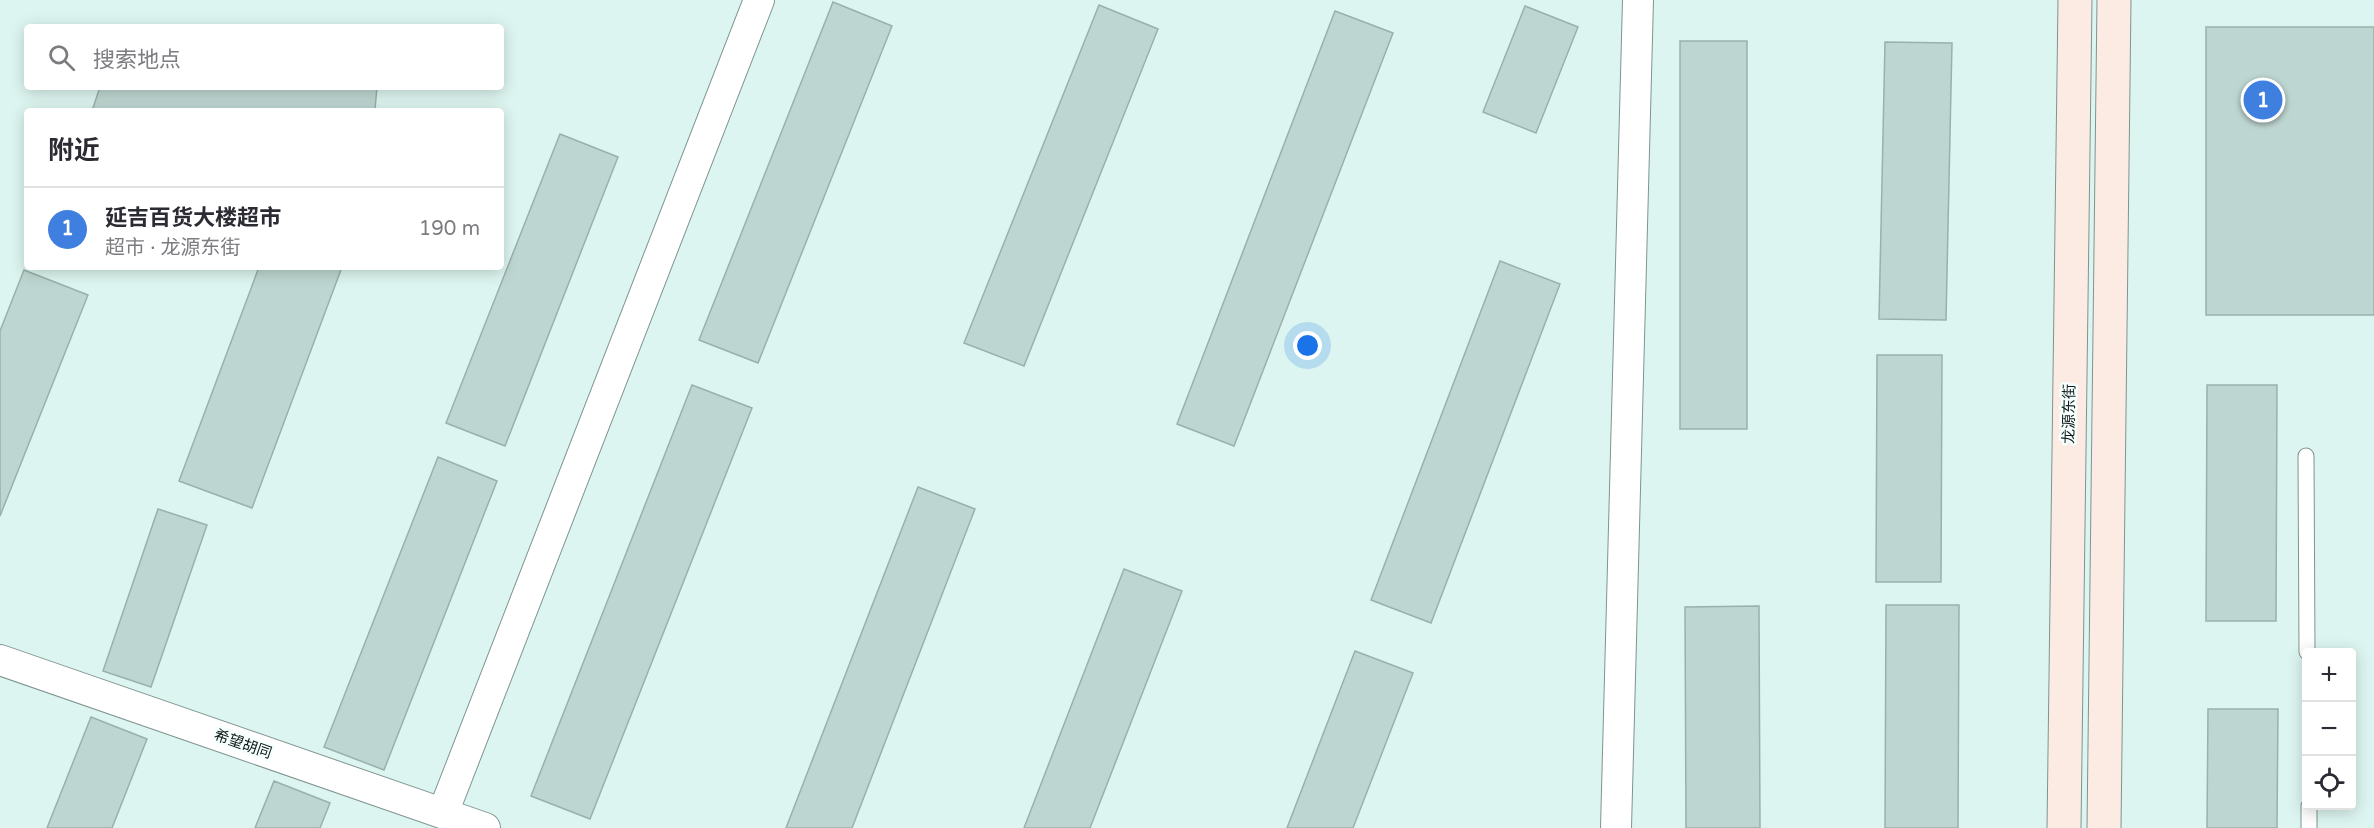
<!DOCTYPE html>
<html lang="zh">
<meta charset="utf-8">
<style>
:root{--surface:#fff;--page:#f2f2f3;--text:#2b2b33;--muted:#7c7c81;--line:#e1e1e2;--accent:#111827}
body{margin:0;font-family:"Varela Round","Noto Sans SC",sans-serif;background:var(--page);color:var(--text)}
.controls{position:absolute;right:18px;bottom:18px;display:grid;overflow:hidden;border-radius:6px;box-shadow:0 3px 15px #0003}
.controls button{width:54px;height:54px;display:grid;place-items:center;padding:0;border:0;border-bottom:2px solid var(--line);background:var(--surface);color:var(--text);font:30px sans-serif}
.you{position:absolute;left:1308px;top:346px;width:21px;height:21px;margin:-15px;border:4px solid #fff;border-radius:50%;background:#1a73e8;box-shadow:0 0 0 9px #1a73e833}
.badge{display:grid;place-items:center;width:39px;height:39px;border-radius:50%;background:var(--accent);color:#fff;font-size:20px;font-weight:700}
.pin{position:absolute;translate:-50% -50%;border:3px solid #fff;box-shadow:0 2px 6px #0006}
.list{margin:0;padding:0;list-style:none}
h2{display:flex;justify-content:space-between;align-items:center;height:78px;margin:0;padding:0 24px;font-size:26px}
h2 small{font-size:20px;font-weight:400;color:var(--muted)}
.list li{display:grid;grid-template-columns:39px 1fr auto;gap:18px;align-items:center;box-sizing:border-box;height:84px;padding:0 24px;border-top:2px solid var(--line)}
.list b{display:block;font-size:22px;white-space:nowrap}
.list p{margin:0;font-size:20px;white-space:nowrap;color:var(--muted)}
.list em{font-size:20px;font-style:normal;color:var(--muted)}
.icon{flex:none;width:33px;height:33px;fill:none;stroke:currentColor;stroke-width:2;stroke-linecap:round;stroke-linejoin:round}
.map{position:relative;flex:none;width:2374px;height:828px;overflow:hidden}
.search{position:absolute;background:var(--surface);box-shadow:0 3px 15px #0003;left:24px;top:24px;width:480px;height:66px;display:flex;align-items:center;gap:15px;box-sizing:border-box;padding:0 21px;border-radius:6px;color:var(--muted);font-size:22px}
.panel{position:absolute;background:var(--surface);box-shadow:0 3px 15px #0003;left:24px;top:108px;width:480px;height:162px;border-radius:6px}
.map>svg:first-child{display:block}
</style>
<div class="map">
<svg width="2374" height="828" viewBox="0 0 2374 828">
<rect width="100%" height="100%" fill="#ddf5f0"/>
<path fill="#bed6d1" stroke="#99b0ab" stroke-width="1.5" d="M 833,2 L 892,26 L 758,363 L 699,340 Z
M 1099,5 L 1158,29 L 1024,366 L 964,343 Z
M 1525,6 L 1578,27 L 1536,133 L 1483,112 Z
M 1335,11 L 1393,33 L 1234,446 L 1177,424 Z
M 2206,27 L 2374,27 L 2374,315 L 2206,315 Z
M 1680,41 L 1747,41 L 1747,429 L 1680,429 Z
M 1885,42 L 1952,43 L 1946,320 L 1879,319 Z
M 100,87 L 377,87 L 375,109 L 92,111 Z
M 560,134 L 618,157 L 505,446 L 446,423 Z
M 1500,261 L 1560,284 L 1431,623 L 1371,600 Z
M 259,267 L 342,267 L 252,508 L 179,481 Z
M 24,270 L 88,295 L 0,516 L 0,331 Z
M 1877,355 L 1942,355 L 1941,582 L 1876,582 Z
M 692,385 L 752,408 L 590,819 L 531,796 Z
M 2207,385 L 2277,385 L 2276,621 L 2206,621 Z
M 438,457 L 497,481 L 384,770 L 324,747 Z
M 918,487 L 975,509 L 852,828 L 786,828 Z
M 158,509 L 207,525 L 151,687 L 103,671 Z
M 1124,569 L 1182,591 L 1090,828 L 1024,828 Z
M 1886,605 L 1959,605 L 1958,828 L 1885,828 Z
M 1759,606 L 1760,828 L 1686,828 L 1685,607 Z
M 1355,651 L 1413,673 L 1353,828 L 1287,828 Z
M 2208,709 L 2278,709 L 2277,828 L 2207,828 Z
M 91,717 L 147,739 L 112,828 L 47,828 Z
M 274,781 L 330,803 L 320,828 L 255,828 Z"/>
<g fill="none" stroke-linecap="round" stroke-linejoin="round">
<g stroke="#7e9490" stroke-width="17">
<path id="lane" d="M 2306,456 L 2307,652
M 2309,806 L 2309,828"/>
</g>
<g stroke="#7e9490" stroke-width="32">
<path id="street" d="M 0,660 L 485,828
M 443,813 L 759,0
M 1616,828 L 1638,0"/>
</g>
<g stroke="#7e9490" stroke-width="35">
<path id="secondary" d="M 2064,828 L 2075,0
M 2104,828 L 2114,0"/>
</g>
<use href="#lane" stroke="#fff" stroke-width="15"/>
<use href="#street" stroke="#fff" stroke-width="30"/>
<use href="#secondary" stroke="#fcebe3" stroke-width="33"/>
</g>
<g text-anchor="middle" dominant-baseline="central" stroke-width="5" stroke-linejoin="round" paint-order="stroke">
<g font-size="15" fill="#121b19" stroke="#f5fffd">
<text transform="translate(2069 414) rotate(-89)">龙源东街</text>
<text transform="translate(243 744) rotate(19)">希望胡同</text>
</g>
</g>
</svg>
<div class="controls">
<button>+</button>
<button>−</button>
<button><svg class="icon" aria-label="locate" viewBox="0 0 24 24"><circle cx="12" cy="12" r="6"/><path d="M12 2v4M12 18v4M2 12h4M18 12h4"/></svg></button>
</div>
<div class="you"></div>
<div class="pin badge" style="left:2263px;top:100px;background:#3f7fe0">1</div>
<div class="search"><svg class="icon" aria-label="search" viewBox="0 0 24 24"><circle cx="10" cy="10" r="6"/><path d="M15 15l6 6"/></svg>搜索地点</div>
<section class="panel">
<h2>附近<small></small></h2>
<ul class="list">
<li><span class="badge" style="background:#3f7fe0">1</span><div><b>延吉百货大楼超市</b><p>超市 · 龙源东街</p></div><em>190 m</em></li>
</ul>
</section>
</div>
